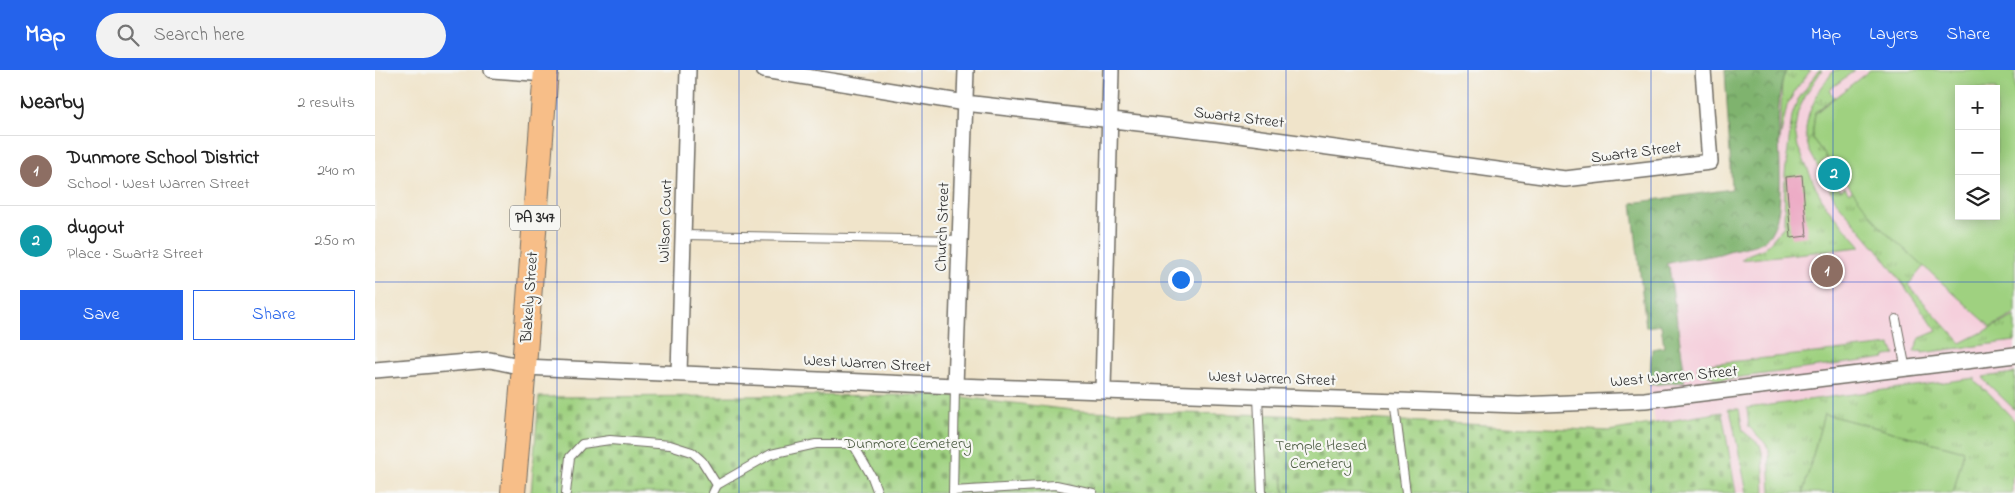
<!DOCTYPE html>
<meta charset="utf-8">
<style>
:root{--surface:#fff;--page:#f2f2f2;--text:#222;--muted:#767676;--line:#e0e0e0;--accent:#2563eb}
body{margin:0;font-family:"Indie Flower",sans-serif;background:var(--page);color:var(--text)}
.controls{position:absolute;right:15px;top:15px;display:grid;overflow:hidden;border-radius:0px;box-shadow:0 2px 12px #0003}
.controls button{width:45px;height:45px;display:grid;place-items:center;padding:0;border:0;border-bottom:1px solid var(--line);background:var(--surface);color:var(--text);font:25px sans-serif}
.you{position:absolute;left:805px;top:209px;width:18px;height:18px;margin:-12px;border:4px solid #fff;border-radius:50%;background:#1a73e8;box-shadow:0 0 0 8px #1a73e833}
.badge{display:grid;place-items:center;width:32px;height:32px;border-radius:50%;background:var(--accent);color:#fff;font-size:16px;font-weight:700}
.pin{position:absolute;translate:-50% -50%;border:2px solid #fff;box-shadow:0 1px 5px #0006}
.list{margin:0;padding:0;list-style:none}
h2{display:flex;justify-content:space-between;align-items:center;height:65px;margin:0;padding:0 20px;font-size:21px}
h2 small{font-size:16px;font-weight:400;color:var(--muted)}
.list li{display:grid;grid-template-columns:32px 1fr auto;gap:15px;align-items:center;box-sizing:border-box;height:70px;padding:0 20px;border-top:1px solid var(--line)}
.list b{display:block;font-size:19px;white-space:nowrap}
.list p{margin:0;font-size:16px;white-space:nowrap;color:var(--muted)}
.list em{font-size:16px;font-style:normal;color:var(--muted)}
.actions{display:flex;gap:10px;padding:15px 20px}
.actions a{flex:1;padding:11px 0;border:1px solid var(--accent);border-radius:0px;text-align:center;font-size:18px;color:var(--accent)}
.actions .main{background:var(--accent);color:#fff}
.icon{flex:none;width:28px;height:28px;fill:none;stroke:currentColor;stroke-width:2;stroke-linecap:round;stroke-linejoin:round}
.map{position:relative;flex:none;width:1640px;height:423px;overflow:hidden}
header{display:flex;align-items:center;gap:30px;box-sizing:border-box;height:70px;padding:0 25px;background:var(--accent);color:#fff}
header strong{font-size:24px}
nav{display:flex;gap:28px;margin-inline-start:auto;font-size:18px}
.search{width:350px;height:45px;background:var(--page);display:flex;align-items:center;gap:12px;box-sizing:border-box;padding:0 18px;border-radius:28px;color:var(--muted);font-size:19px}
main{display:flex}
aside{flex:1;background:var(--surface)}
.map>svg:first-child{display:block}
</style>
<header>
<strong>Map</strong>
<div class="search"><svg class="icon" aria-label="search" viewBox="0 0 24 24"><circle cx="10" cy="10" r="6"/><path d="M15 15l6 6"/></svg>Search here</div>
<nav><a>Map</a><a>Layers</a><a>Share</a></nav>
</header>
<main>
<aside>
<h2>Nearby<small>2 results</small></h2>
<ul class="list">
<li><span class="badge" style="background:#8d6e63">1</span><div><b>Dunmore School District</b><p>School · West Warren Street</p></div><em>240 m</em></li>
<li><span class="badge" style="background:#0f9aa8">2</span><div><b>dugout</b><p>Place · Swartz Street</p></div><em>250 m</em></li>
</ul>
<div class="actions"><a class="main">Save</a><a>Share</a></div>
</aside>
<div class="map">
<svg width="1640" height="423" viewBox="0 0 1640 423">
<defs>
<pattern id="grass-tufts" width="24" height="20" patternUnits="userSpaceOnUse" patternTransform="scale(1.25)"><rect width="24" height="20" fill="#9fd180"/><path d="M3 7l-1-3M5 7V3M7 7l1-3M15 17l-1-3M17 17v-4M19 17l1-3" fill="none" stroke="#82aa69"/></pattern>
<pattern id="forest-crowns" width="20" height="18" patternUnits="userSpaceOnUse" patternTransform="scale(1.25)"><rect width="20" height="18" fill="#7fb36e"/><path d="M2 6a3 3 0 1 1 6 0M12 15a3 3 0 1 1 6 0" fill="none" stroke="#68925b"/></pattern>
<pattern id="cemetery-stones" width="16" height="16" patternUnits="userSpaceOnUse" patternTransform="scale(1.25)"><rect width="16" height="16" fill="#9fd180"/><path d="M2 7V4a2 2 0 0 1 4 0v3zM10 15v-3a2 2 0 0 1 4 0v3z" fill="#82aa69"/></pattern>
</defs>
<rect width="100%" height="100%" fill="#f6f6f2"/>
<filter id="ink" filterUnits="userSpaceOnUse"><feTurbulence type="fractalNoise" baseFrequency=".02" numOctaves="2"/><feDisplacementMap in="SourceGraphic" scale="10" xChannelSelector="R" yChannelSelector="G"/><feConvolveMatrix kernelMatrix="1 2 1 2 8 2 1 2 1" color-interpolation-filters="sRGB"/></filter>
<filter id="wash" filterUnits="userSpaceOnUse"><feTurbulence type="fractalNoise" baseFrequency=".0096" numOctaves="4" result="noise"/><feDisplacementMap in="SourceGraphic" scale="20" xChannelSelector="R" yChannelSelector="G"/><feGaussianBlur stdDeviation="1.12" result="paint"/><feColorMatrix in="noise" values="0 0 0 0 0 0 0 0 0 0 0 0 0 0 0 0 0 1.4 0 .05"/><feComposite in="paint" operator="in"/></filter>
<g filter="url(#wash)">
<rect width="100%" height="100%" fill="#f0e4ca"/>
<path fill="#f5cfdc" fill-rule="evenodd" d="M 1350,0 L 1640,0 L 1640,423 L 1361,423 L 1347,342 L 1280,353 L 1274,315 L 1277,279 L 1289,277 L 1286,255 L 1271,257 L 1257,133 L 1357,119 ZM 1584,19 L 1621,19 L 1621,146 L 1584,146 Z"/>
<path fill="url(#grass-tufts)" stroke="#657e56" d="M 1412,0 L 1436,0 L 1421,19 L 1412,36 L 1405,69 L 1407,9 Z
M 1444,0 L 1447,0 L 1433,21 L 1423,41 L 1420,60 L 1423,77 L 1441,118 L 1451,136 L 1485,175 L 1485,177 L 1366,190 L 1372,185 L 1390,178 L 1409,156 L 1410,104 L 1417,46 L 1422,31 Z
M 1459,0 L 1480,0 L 1454,20 L 1459,27 L 1440,42 L 1437,68 L 1452,88 L 1445,94 L 1466,120 L 1470,117 L 1474,123 L 1478,120 L 1510,162 L 1549,196 L 1533,215 L 1586,273 L 1640,246 L 1640,271 L 1547,283 L 1547,281 L 1539,282 L 1545,268 L 1562,261 L 1503,180 L 1461,131 L 1434,80 L 1431,68 L 1431,58 L 1434,43 L 1444,21 Z
M 1516,275 L 1520,285 L 1511,286 L 1511,288 L 1344,310 L 1325,301 L 1322,297 L 1324,295 Z
M 1640,303 L 1640,340 L 1611,312 L 1608,307 Z
M 1600,308 L 1600,312 L 1614,323 L 1640,351 L 1640,403 L 1637,408 L 1637,423 L 1578,423 L 1589,381 L 1449,344 L 1428,423 L 1396,423 L 1394,380 L 1390,373 L 1374,357 L 1372,338 Z
M 1353,339 L 1364,339 L 1368,361 L 1385,375 L 1388,386 L 1390,423 L 1372,423 L 1356,344 Z"/>
<path fill="url(#forest-crowns)" stroke="#556f4c" d="M 1350,0 L 1412,0 C 1390,36 1422,144 1390,170 C 1384,175 1370,177 1362,179 C 1354,180 1347,184 1340,185 C 1323,189 1307,189 1291,194 L 1294,197 L 1310,306 L 1309,312 L 1274,315 L 1277,279 L 1289,277 L 1286,255 L 1271,257 L 1257,133 L 1357,119 Z"/>
<path fill="url(#cemetery-stones)" stroke="#657e56" d="M 569,325 L 706,341 L 904,345 L 1234,361 L 1347,342 L 1361,423 L 910,423 L 908,405 L 909,423 L 156,423 L 164,327 Z"/>
<path fill="#9fd180" stroke="#657e56" fill-rule="evenodd" d="M 1495,0 L 1640,0 L 1640,244 L 1616,257 L 1507,159 L 1437,68 L 1440,43 ZM 1584,19 L 1621,19 L 1621,146 L 1584,146 Z
M 1449,344 L 1589,381 L 1578,423 L 1428,423 Z"/>
<g id="blocks">
<path fill="#ea98ba" d="M 1427,105 L 1432,166 L 1416,168 L 1411,107 Z"/>
</g>
</g>
<g filter="url(#ink)">
<use href="#blocks" fill-opacity="0" stroke="#706c63" stroke-width="1"/>
<g fill="none" stroke-linecap="round" stroke-linejoin="round">
<g stroke="#706c63" stroke-width="10">
<path id="service" d="M 308,165 L 585,170
M 1521,249 L 1531,300
M 883,326 L 887,423
M 1019,331 L 1031,423
M 578,421 L 681,415 L 718,423
M 191,423 L 195,387 L 207,374 L 235,370 L 295,375 L 317,382 L 327,391 L 342,415
M 338,423 L 342,415 L 396,384 L 441,374 L 478,374 L 497,407 L 503,423
M 578,423 L 580,316"/>
</g>
<g stroke="#706c63" stroke-width="18">
<path id="minor" d="M 117,0 L 171,4
M 389,0 L 590,33 L 842,62 L 1190,109 L 1335,92 L 1328,0
M 0,300 L 115,290 L 149,297 L 580,316 L 1144,335 L 1270,330 L 1640,285
M 304,303 L 313,0
M 580,316 L 591,0
M 728,320 L 736,0"/>
</g>
<g stroke="#706c63" stroke-width="26">
<path id="primary" d="M 138,423 L 149,297 L 171,0"/>
</g>
<use href="#service" stroke="#fff" stroke-width="8"/>
<use href="#minor" stroke="#fff" stroke-width="15"/>
<use href="#primary" stroke="#f7be88" stroke-width="24"/>
</g>
</g>
<path fill="none" stroke="#1d4ed8" stroke-width="1" stroke-opacity="0.55" d="M 182,0 L 182,423M 364,0 L 364,423M 547,0 L 547,423M 729,0 L 729,423M 911,0 L 911,423M 1093,0 L 1093,423M 1276,0 L 1276,423M 1458,0 L 1458,423M 0,212 L 1640,212"/>
<g text-anchor="middle" dominant-baseline="central" stroke-width="4.5" stroke-linejoin="round" paint-order="stroke">
<rect fill="#f6f6f2" stroke="#686867" stroke-width="1" x="135" y="135.5" width="50" height="25" rx="4"/>
<g font-size="15" font-weight="bold" fill="#2b2b2b">
<text x="160" y="148">PA 347</text>
</g>
<g font-size="16" fill="#2b2b2b" stroke="#f6f6f2">
<text transform="translate(864 48) rotate(7)">Swartz Street</text>
<text transform="translate(1261 83) rotate(-7)">Swartz Street</text>
<text transform="translate(291 151) rotate(-88)">Wilson Court</text>
<text transform="translate(568 157) rotate(-88)">Church Street</text>
<text transform="translate(155 227) rotate(-86)">Blakely Street</text>
<text transform="translate(492 294) rotate(3)">West Warren Street</text>
<text transform="translate(1299 307) rotate(-5)">West Warren Street</text>
<text transform="translate(897 309) rotate(2)">West Warren Street</text>
</g>
<g font-size="16" fill="#4e5d44" stroke="#f6f6f2">
<text x="533" y="374">Dunmore Cemetery</text>
<text x="946" y="376">Temple Hesed<tspan x="946" dy="18">Cemetery</tspan></text>
</g>
</g>
</svg>
<div class="controls">
<button>+</button>
<button>−</button>
<button><svg class="icon" aria-label="layers" viewBox="0 0 24 24"><path d="M12 4l9 5-9 5-9-5zM3 14l9 5 9-5"/></svg></button>
</div>
<div class="you"></div>
<div class="pin badge" style="left:1452px;top:201px;background:#8d6e63">1</div>
<div class="pin badge" style="left:1459px;top:104px;background:#0f9aa8">2</div>
</div>
</main>
